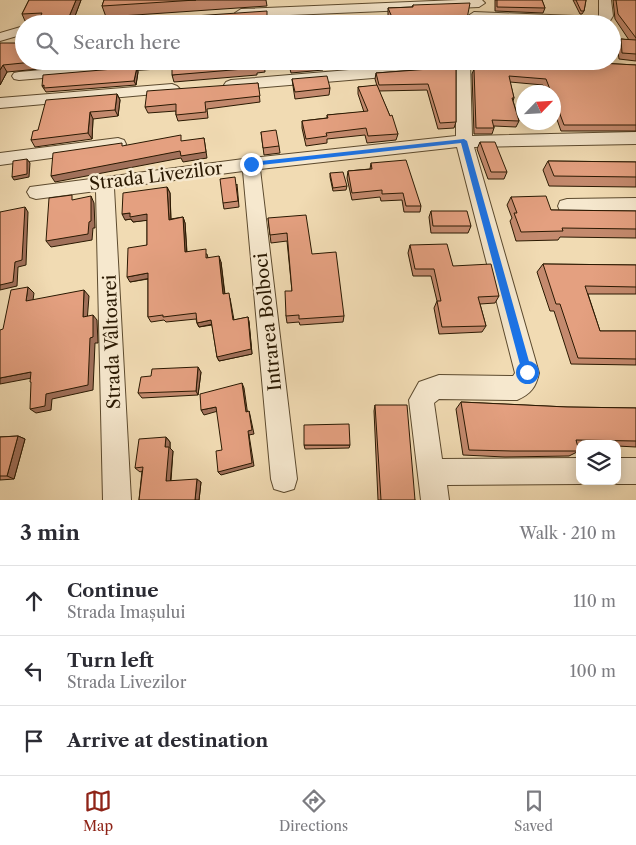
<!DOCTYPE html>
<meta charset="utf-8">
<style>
:root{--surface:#fff;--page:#f2f2f3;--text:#2b2b33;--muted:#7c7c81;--line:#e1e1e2;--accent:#8f2418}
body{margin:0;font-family:"Libre Caslon Text",serif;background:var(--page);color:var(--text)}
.controls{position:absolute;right:15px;bottom:15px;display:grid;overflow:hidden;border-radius:10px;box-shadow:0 2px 12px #0003}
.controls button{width:45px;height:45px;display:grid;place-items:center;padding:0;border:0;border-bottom:1px solid var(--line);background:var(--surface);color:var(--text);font:25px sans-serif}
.compass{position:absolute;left:516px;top:85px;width:45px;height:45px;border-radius:50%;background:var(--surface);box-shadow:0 2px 12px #0003;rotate:65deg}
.stop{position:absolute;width:15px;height:15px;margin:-11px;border:4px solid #1a73e8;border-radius:50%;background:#fff}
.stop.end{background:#1a73e8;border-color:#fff;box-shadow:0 1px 5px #0008}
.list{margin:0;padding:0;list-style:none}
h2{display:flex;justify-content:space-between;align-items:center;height:65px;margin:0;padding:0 20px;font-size:21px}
h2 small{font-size:16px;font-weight:400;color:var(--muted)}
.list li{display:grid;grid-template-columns:32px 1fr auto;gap:15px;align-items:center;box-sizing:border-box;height:70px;padding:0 20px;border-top:1px solid var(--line)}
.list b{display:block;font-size:19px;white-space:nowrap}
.list p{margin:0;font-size:16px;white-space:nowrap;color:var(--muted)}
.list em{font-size:16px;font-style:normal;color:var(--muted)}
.icon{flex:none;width:28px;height:28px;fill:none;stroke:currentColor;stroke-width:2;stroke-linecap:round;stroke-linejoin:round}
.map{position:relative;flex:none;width:636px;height:500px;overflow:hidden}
.search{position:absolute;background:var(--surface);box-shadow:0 2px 12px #0003;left:15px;right:15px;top:15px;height:55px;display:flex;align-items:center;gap:12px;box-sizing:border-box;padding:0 18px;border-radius:28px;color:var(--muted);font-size:19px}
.sheet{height:275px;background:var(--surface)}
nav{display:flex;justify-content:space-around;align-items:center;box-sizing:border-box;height:70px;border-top:1px solid var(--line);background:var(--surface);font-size:14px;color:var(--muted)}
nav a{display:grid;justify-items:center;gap:2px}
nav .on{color:var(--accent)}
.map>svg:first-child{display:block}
</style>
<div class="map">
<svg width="636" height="500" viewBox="0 0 636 500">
<rect width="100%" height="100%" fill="#f1dbb3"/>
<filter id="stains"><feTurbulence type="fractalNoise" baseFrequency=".004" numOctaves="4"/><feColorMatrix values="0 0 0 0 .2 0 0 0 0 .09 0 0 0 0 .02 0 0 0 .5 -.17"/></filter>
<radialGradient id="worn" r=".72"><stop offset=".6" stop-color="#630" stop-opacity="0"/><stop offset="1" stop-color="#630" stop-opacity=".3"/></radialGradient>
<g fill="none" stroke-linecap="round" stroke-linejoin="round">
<g stroke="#5c4a2e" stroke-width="2">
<path id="minor" d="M 458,0 L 482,0 L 485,3 L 479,7 L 241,17 L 235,13 L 241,9 Z
M 599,0 L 611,0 L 613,16 L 608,24 L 474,20 L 468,16 L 474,12 L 599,17 Z
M 125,18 L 130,19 L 130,24 L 87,24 L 93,20 Z
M 24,26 L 24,34 L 0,41 L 0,33 Z
M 144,61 L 205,61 L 198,65 L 19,80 L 14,79 L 12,76 L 14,73 L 19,72 Z
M 456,61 L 470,61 L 472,136 L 636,132 L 636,144 L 474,147 L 539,373 C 536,387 531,394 517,400 L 439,399 L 434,403 L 442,459 L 580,458 L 580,481 L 588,481 L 580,484 L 447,485 L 449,500 L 421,500 L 409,400 L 419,382 L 439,375 L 513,376 L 515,373 L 457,147 L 449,148 L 260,169 L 297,479 L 294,489 L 284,492 L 274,489 L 271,479 L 243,171 L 114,188 L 131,500 L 103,500 L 96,191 L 36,199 L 30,197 L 27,192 L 30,187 L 251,158 L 456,136 L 456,71 L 231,90 L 226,88 L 224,85 L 226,82 L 231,80 Z
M 172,84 L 177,86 L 180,89 L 177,92 L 0,108 L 0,98 Z
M 118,138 L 124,140 L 126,144 L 124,148 L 0,165 L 0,153 Z
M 636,198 L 636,212 L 567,213 L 560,211 L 558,206 L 560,201 L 567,199 Z
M 617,458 L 636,458 L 636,484 L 617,484 L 609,481 L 617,481 Z"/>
</g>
<use href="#minor" fill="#f6e8ce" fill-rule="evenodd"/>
</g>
<path fill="#c48a6e" stroke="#2a1902" d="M 29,0 L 81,0 L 72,24 L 38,21 L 25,21 L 22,14 Z
M 104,0 L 266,0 L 267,6 L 106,17 L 102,6 Z
M 495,0 L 542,0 L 545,8 L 543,13 L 495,11 Z
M 573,0 L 586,0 L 584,11 L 582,14 L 580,14 Z
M 613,0 L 636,0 L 636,61 L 619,59 L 617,45 L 621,39 L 629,40 L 615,19 Z
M 413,5 L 466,24 L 392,24 L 388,15 L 388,8 L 412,7 Z
M 612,42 L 617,52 L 614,58 L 612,58 Z
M 0,43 L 24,61 L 122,61 L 7,72 L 0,85 Z
M 264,61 L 265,72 L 257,73 L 257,75 L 174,82 L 172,75 Z
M 288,61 L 323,61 L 323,70 L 291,73 Z
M 370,61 L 430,61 L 372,66 Z
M 479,61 L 561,61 L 636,65 L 636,131 L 561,131 L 554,111 L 554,92 L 546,92 L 543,85 L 510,82 L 514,98 L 513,101 L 519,121 L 516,127 L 494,126 L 494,128 L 492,134 L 474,134 L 472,74 L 474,69 L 479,69 Z
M 137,67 L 138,72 L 136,85 L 46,92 L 42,86 Z
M 456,67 L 456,122 L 454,128 L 438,129 L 427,90 L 379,91 L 398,134 L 396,140 L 367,143 L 365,135 L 327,139 L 327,143 L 306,146 L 302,128 L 302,121 L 327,118 L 327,115 L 364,112 L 358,94 L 358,87 L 377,86 L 375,79 L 376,73 Z
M 292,79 L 330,88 L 329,95 L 295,99 L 293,86 Z
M 258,83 L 260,102 L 207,109 L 208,118 L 178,121 L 176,115 L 176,111 L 148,113 L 145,107 Z
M 117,94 L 120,100 L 118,116 L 93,119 L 92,139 L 35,147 L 31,140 L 38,130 Z
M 261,132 L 279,146 L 280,153 L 264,155 Z
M 480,142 L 507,172 L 504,179 L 488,179 L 477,149 Z
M 548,161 L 636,162 L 636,187 L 549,186 L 543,170 Z
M 371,163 L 421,206 L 420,212 L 404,212 L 402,200 L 381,201 L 380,197 L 352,200 L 347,178 L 348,171 L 370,169 Z
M 330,173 L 347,186 L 346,190 L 333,191 L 330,177 Z
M 237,184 L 239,207 L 224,209 L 223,203 Z
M 167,187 L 170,193 L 171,219 L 183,217 L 185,223 L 187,252 L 207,254 L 208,258 L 221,262 L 225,294 L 230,298 L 234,320 L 248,317 L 249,322 L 252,354 L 219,361 L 217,357 L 212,325 L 199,327 L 197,323 L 196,319 L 166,322 L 164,320 L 151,322 L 148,317 L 148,279 L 130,282 L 147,245 L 147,220 L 133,222 L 131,219 L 125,220 Z
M 511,197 L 551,210 L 636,211 L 636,238 L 560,237 L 558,240 L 516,241 L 510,221 L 512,218 L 507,205 Z
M 431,211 L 471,226 L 468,233 L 431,233 L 429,217 Z
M 268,218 L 312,254 L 344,316 L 343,322 L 300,325 L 299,322 L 287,323 L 286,316 L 292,291 L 287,241 L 271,243 Z
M 410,245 L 453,266 L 499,296 L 495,303 L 480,304 L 486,326 L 482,332 L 439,334 L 434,308 L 437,301 L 431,276 L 413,276 L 408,253 Z
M 543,264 L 636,265 L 636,294 L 588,294 L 600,331 L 636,331 L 636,365 L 571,364 L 554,311 L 550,311 L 537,272 Z
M 201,372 L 198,395 L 142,398 L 138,393 L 151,376 Z
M 461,402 L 567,407 L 636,408 L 636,447 L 617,446 L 617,444 L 580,444 L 580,446 L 577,446 L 579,451 L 569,456 L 505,457 L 463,455 L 456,409 Z
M 375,405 L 415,500 L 378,500 L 374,411 Z
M 18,436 L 25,439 L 14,479 L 0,480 L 0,437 Z
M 166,437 L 170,442 L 170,448 L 173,451 L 171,481 L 201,482 L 199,500 L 139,500 L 142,471 L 140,472 L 135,468 Z
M 304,445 L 350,445 L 349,448 L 305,449 Z"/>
<path fill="#a0705a" stroke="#2a1902" d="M 76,0 L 81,0 L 72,24 L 66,24 Z
M 3,65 L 7,72 L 0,85 L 0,70 Z
M 137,67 L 138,72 L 136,85 L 134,81 Z
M 117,94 L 120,100 L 118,116 L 115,110 Z
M 90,112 L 93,119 L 92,139 L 88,133 Z
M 204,138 L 207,158 L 183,162 L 181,158 L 55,182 L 51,176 Z
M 27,159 L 30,163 L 29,177 L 14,180 L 12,177 Z
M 167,187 L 170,193 L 171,225 L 169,220 Z
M 91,196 L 94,203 L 95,228 L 93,228 L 92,240 L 51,247 L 46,241 Z
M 25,207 L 28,212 L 26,265 L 18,267 L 17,286 L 0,290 L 0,285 L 15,262 Z
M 130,213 L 147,214 L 150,220 L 133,222 L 131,219 L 125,220 L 122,214 Z
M 183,217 L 185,223 L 187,258 L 185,252 Z
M 219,256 L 221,262 L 225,299 L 223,294 Z
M 148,273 L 151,278 L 130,282 L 127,277 Z
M 28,287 L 34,293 L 32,307 L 26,301 Z
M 84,290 L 89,296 L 87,322 L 83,317 Z
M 93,315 L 97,320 L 98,343 L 95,343 L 93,390 L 52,399 L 51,410 L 36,413 L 30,409 L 46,394 L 90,338 Z
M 248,317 L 249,322 L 252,354 L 219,361 L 217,357 Z
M 211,320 L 213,324 L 199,327 L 197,323 Z
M 198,367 L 201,372 L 198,395 L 196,391 Z
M 31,372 L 37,377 L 0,384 L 0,378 Z
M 242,383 L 244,388 L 248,416 L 246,412 Z
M 216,407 L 218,411 L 204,415 L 201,410 Z
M 249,411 L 250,415 L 254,434 L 249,435 L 254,466 L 221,475 L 218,472 L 248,431 Z
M 18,436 L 25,439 L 14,479 L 7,476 Z
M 166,437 L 170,442 L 170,448 L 173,451 L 170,485 L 166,481 L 165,447 Z
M 197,479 L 201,482 L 199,500 L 195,500 Z"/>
<path fill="#e4a080" stroke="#2a1902" d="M 29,0 L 76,0 L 66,24 L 37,24 L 42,13 L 22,14 Z
M 104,0 L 196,0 L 102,6 Z
M 497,0 L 542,0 L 545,8 L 497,7 Z
M 576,0 L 586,0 L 584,11 L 581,11 Z
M 616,0 L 636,0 L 636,38 L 618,14 Z
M 470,3 L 466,24 L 395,24 L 388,8 L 413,7 L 413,5 Z
M 267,11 L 267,18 L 312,16 L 314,24 L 99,24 L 100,19 L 150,19 Z
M 497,17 L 513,17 L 513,24 L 497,24 Z
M 542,18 L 593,22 L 594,24 L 542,24 Z
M 621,39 L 636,40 L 636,54 L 622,53 Z
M 612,42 L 617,52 L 612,53 Z
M 0,43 L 24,43 L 24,61 L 43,61 L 3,65 L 0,70 Z
M 177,61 L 264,61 L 264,65 L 256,65 L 256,68 L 172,75 L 172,62 Z
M 289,61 L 323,61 L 324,63 L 290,65 Z
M 481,61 L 561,61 L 636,65 L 636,125 L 564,125 L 554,98 L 554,92 L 551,92 L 546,79 L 509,76 L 514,98 L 512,98 L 519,121 L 492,120 L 494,128 L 476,128 L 474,69 L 481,69 Z
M 137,67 L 134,81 L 44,88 L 44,85 L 42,86 L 43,75 Z
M 456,67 L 456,122 L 440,123 L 428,84 L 379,85 L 376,73 Z
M 327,76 L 330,88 L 295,92 L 292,79 Z
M 258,83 L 260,96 L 205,102 L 206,112 L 176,115 L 176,104 L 145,107 L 147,91 Z
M 377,85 L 390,116 L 392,115 L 398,134 L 368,136 L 366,128 L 326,133 L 327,136 L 306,139 L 302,121 L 328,118 L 327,115 L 368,111 L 358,87 Z
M 117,94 L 115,110 L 90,112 L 88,133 L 31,140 L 33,131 L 38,130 L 46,100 Z
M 276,130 L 279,146 L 263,148 L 261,132 Z
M 181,135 L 181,141 L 204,138 L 206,152 L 181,156 L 180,151 L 51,176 L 53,153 L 122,143 L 122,146 Z
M 480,142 L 495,142 L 507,172 L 491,172 Z
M 27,159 L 27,174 L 12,177 L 13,161 Z
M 406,160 L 421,206 L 406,206 L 403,193 L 382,194 L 382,190 L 352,193 L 348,171 L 372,169 L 371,163 Z
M 548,161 L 636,162 L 636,177 L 554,176 Z
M 343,172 L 347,186 L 333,188 L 330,173 Z
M 235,177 L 238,201 L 223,203 L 220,179 Z
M 167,187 L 169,220 L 183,217 L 185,252 L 206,249 L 206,258 L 219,256 L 223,294 L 229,293 L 233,320 L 248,317 L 251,349 L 217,357 L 211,320 L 197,323 L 196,313 L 163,317 L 163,315 L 148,317 L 148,273 L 127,277 L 128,248 L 147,245 L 147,214 L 130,217 L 130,213 L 122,214 L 123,193 Z
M 72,195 L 72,200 L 91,196 L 91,221 L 89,222 L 88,234 L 46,241 L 49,198 Z
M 546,196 L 551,210 L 636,211 L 636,229 L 562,228 L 563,231 L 521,232 L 514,213 L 517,213 L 511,197 Z
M 25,207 L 22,260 L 15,262 L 13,282 L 0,285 L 0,212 Z
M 431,211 L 467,211 L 471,226 L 433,226 Z
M 306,215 L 312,254 L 336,252 L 344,316 L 299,319 L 299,315 L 286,316 L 285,291 L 292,291 L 287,233 L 270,235 L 268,218 Z
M 447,244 L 453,266 L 491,264 L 499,296 L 478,297 L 486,326 L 442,327 L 437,301 L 441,301 L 434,269 L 415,269 L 410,245 Z
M 543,264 L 636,265 L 636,287 L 585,286 L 600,331 L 636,331 L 636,359 L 578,358 L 560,304 L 556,304 Z
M 28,287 L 26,301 L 84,290 L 83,317 L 93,315 L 93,337 L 90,338 L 88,385 L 46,394 L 45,406 L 30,409 L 31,382 L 30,382 L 31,372 L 0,378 L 0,330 L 3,329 L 11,290 Z
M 198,367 L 196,391 L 138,393 L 141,377 L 151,376 L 152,369 Z
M 242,383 L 246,412 L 249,411 L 252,430 L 248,431 L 252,463 L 218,472 L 216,451 L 222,450 L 216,407 L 201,410 L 200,394 Z
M 461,402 L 567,407 L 636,408 L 636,441 L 576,440 L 579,451 L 512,451 L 469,450 Z
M 375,405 L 407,405 L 415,500 L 381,500 Z
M 349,424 L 350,445 L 304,445 L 304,425 Z
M 18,436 L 7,476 L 0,476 L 0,437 Z
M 166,437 L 165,447 L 169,447 L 166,481 L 197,479 L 195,500 L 139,500 L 143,467 L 135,468 L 139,439 Z"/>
<path fill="#1a73e8" d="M 464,139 L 467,141 L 532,372 L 527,377 L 522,372 L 461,143 L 251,166 L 248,164 L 251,162 Z"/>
<g text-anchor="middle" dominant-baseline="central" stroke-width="5" stroke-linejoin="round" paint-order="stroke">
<g font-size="18" fill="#2a1902" stroke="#f6e8ce">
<text transform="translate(156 176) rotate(-7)">Strada Livezilor</text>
<text transform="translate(268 322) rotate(-96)">Intrarea Bolboci</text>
<text transform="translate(112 342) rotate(-92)">Strada Vâltoarei</text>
</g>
</g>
<rect width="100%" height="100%" filter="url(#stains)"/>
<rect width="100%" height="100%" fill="url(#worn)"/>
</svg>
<div class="controls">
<button><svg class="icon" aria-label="layers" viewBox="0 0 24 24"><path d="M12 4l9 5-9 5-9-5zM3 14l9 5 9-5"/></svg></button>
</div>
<svg class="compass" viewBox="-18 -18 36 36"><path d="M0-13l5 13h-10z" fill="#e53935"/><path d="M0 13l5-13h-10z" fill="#7c7c81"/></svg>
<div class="stop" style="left:527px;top:372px"></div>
<div class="stop end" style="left:251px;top:164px"></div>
<div class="search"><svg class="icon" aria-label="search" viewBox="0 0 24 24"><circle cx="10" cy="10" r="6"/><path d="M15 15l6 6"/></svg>Search here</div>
</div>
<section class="sheet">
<h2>3 min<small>Walk · 210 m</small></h2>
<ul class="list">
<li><svg class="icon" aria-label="ahead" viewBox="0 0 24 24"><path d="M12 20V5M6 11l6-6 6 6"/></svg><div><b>Continue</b><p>Strada Imașului</p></div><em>110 m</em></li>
<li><svg class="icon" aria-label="left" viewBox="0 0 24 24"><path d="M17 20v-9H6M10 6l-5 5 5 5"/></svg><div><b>Turn left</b><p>Strada Livezilor</p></div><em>100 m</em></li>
<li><svg class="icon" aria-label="arrive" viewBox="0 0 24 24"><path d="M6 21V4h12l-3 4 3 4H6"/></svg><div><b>Arrive at destination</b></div></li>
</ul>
</section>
<nav>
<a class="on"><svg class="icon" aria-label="map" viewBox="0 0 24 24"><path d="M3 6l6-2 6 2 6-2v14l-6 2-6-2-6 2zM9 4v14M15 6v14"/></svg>Map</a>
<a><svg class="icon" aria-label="directions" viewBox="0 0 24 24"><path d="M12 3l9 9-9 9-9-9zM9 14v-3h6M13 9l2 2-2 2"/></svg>Directions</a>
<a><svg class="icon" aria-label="saved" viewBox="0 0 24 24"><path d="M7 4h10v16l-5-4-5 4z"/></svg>Saved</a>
</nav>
